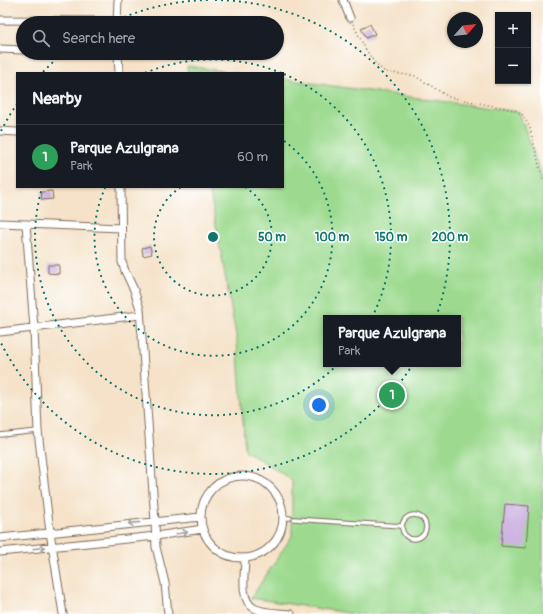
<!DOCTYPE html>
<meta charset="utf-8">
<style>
:root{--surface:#171b24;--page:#20242c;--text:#f1f3f6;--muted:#9ea1a6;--line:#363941;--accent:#1a73e8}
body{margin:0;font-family:Pangolin,sans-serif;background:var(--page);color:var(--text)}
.controls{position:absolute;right:12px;top:12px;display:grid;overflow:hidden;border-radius:0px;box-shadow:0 1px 3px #0004}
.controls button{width:36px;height:36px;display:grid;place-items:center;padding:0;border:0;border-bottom:1px solid var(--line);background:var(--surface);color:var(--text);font:20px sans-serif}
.compass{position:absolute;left:447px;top:12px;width:36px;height:36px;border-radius:50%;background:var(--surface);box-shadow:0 1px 3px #0004;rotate:63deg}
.you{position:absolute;left:319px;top:405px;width:14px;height:14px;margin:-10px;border:3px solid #fff;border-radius:50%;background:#1a73e8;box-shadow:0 0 0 6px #1a73e833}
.badge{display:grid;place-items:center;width:26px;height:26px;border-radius:50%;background:var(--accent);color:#fff;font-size:13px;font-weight:700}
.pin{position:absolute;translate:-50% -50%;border:2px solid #fff;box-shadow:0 1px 4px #0006}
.popup{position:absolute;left:323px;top:315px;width:138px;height:52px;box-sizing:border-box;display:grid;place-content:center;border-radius:0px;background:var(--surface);filter:drop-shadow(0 1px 3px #0005);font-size:13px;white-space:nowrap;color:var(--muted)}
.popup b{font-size:15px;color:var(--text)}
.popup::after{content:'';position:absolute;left:50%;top:100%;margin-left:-8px;border:8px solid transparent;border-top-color:var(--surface)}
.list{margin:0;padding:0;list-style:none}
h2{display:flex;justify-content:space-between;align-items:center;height:52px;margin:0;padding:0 16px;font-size:17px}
h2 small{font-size:13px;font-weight:400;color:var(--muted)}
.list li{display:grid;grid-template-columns:26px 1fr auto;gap:12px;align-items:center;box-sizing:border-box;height:64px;padding:0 16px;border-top:1px solid var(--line)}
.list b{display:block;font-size:15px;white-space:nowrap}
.list p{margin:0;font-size:13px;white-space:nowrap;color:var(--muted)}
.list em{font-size:13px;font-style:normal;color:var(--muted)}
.icon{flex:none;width:22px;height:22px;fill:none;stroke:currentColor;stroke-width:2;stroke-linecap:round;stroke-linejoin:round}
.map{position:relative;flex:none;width:543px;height:614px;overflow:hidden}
.search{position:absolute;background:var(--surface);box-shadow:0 1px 3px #0004;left:16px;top:16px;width:268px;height:44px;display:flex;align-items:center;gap:10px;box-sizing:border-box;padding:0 14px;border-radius:22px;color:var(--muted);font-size:15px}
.panel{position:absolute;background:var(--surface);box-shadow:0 1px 3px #0004;left:16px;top:72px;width:268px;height:116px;border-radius:0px}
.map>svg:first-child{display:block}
</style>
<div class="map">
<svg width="543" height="614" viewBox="0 0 543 614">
<rect width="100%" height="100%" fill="#fff"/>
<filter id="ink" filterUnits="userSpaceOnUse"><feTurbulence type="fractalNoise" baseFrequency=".025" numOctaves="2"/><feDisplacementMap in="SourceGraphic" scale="8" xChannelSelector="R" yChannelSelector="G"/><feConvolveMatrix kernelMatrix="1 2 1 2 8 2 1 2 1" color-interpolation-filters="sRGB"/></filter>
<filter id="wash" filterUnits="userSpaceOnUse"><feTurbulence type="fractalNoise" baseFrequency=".012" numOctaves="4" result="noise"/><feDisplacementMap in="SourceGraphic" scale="16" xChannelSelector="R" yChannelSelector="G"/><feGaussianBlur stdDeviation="0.9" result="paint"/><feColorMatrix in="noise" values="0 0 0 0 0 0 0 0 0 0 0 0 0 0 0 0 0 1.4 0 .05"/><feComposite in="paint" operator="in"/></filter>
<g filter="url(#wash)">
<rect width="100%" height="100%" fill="#f5e2c8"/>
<path fill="#9dda8f" stroke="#6c8256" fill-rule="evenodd" d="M 187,66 L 237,73 L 188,73 Z
M 283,79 L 519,112 L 543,179 L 543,614 L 354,614 L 251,598 L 292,536 L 292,480 L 245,450 L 237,341 L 209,187 L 283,187 ZM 326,318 L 458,318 L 458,364 L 326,364 Z"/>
<g id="blocks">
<path fill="#cdb5e2" d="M 370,24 L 375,34 L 366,38 L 361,28 Z
M 52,191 L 53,199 L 42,200 L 41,192 Z
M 150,246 L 152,254 L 143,256 L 142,248 Z
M 48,265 L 59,265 L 59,274 L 48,273 Z
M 505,504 L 529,506 L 526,548 L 501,546 Z"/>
</g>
</g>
<g filter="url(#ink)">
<use href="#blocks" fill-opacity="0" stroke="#7c6a5a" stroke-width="1"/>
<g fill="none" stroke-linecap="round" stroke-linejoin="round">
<g stroke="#7c6a5a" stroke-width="5.5">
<path id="lane" d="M 0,435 L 38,431
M402 527a12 12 0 1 1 24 0a12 12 0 1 1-24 0Z
M 284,518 L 290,518
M 294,519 L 402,526"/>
</g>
<g stroke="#7c6a5a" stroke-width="9">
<path id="street" d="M 343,0 L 350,18
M 0,20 L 117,21
M 117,23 L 118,0
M 0,49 L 23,50
M 118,53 L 119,73
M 0,131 L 17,132
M 121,187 L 122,262 L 125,271 L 134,290 L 140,309 L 155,521 L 156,547 L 165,583 L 168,614
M 0,223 L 121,228
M 26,224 L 34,328 L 38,431 L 50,532 L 63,614
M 0,332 L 140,315
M201 517a41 41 0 1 1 82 0a41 41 0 1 1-82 0Z
M 0,538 L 201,517
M 0,552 L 156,536 L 203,529
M 245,559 C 245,573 239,600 254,608 C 262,613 281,613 291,614"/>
</g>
<path stroke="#7c6a5a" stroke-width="1.5" stroke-dasharray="1 3" stroke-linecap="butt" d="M 353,24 L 366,50 L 375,63 L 385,72 L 415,76 L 449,97 L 514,110 L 523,115 L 530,128 L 543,181"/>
<use href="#lane" stroke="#fff" stroke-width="3.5"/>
<use href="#street" stroke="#fff" stroke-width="7"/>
</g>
<defs><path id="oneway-shaft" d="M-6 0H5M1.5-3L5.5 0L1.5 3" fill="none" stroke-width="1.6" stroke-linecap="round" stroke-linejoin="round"/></defs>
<g stroke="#a79f9a">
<use href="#oneway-shaft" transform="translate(134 523) rotate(174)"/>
<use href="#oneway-shaft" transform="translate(182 533) rotate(-9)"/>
<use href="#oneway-shaft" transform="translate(39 548) rotate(-6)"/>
</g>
</g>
<g fill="none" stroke="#0f766e" stroke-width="2" stroke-dasharray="2 4">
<path d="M245 187A59 59 0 1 1 181 187"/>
<path d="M284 141A119 119 0 1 1 105 188"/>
<path d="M145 73A178 178 0 0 1 281 73M284 74A178 178 0 1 1 42 188"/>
<path d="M1 131A237 237 0 0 1 17 104M43 72A237 237 0 0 1 62 54M113 22A237 237 0 0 1 211 0M215 0A237 237 0 1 1 1 343"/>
</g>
<circle cx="213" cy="237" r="6" fill="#0f766e" stroke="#fff" stroke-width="2"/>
<g font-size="12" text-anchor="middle" font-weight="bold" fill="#0f766e" stroke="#fff" stroke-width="3" stroke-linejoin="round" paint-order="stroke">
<text x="272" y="241">50 m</text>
<text x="332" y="241">100 m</text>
<text x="391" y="241">150 m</text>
<text x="450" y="241">200 m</text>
</g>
</svg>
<div class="controls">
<button>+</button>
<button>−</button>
</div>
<svg class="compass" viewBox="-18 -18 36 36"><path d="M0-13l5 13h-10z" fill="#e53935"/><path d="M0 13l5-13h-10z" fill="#9ea1a6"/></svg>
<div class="you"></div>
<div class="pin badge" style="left:392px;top:395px;background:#2e9e5b">1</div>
<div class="popup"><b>Parque Azulgrana</b>Park</div>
<div class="search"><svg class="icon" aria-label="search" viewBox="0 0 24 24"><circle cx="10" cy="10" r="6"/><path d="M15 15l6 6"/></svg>Search here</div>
<section class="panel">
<h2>Nearby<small></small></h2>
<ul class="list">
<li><span class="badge" style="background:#2e9e5b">1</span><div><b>Parque Azulgrana</b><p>Park</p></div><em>60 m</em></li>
</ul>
</section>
</div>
